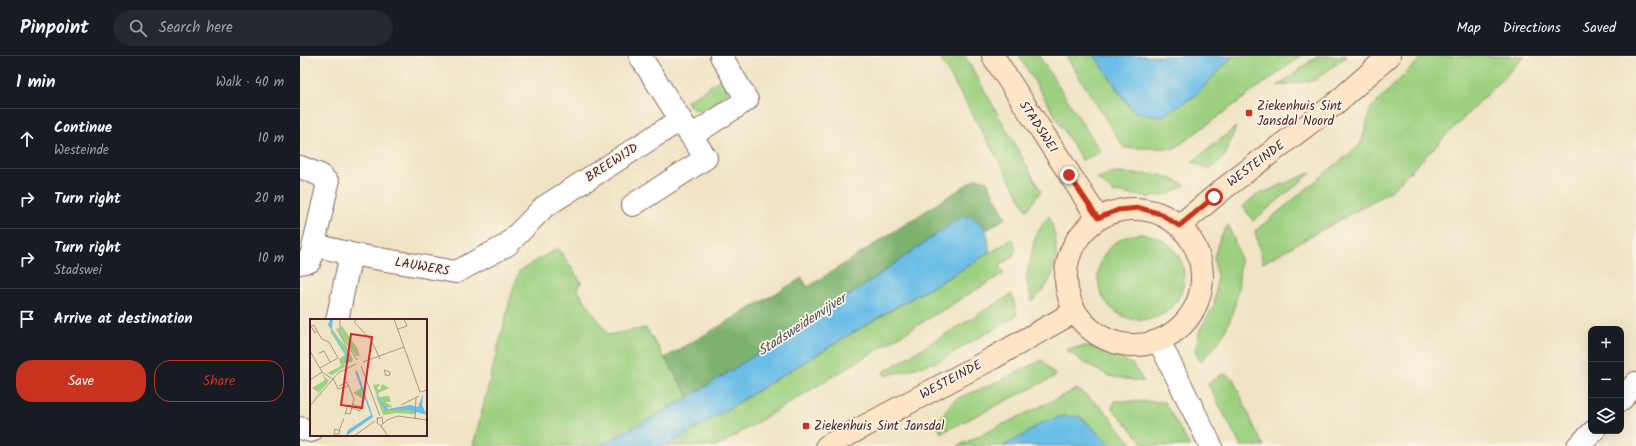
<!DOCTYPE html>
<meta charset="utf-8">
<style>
:root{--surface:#171b24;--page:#242831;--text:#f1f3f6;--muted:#9ea1a6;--line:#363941;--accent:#c8321e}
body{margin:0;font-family:Kalam,sans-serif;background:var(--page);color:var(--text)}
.controls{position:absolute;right:12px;bottom:12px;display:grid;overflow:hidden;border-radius:8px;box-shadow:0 4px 16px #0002}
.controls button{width:36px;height:36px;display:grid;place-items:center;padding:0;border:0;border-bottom:1px solid var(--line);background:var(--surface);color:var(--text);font:20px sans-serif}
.stop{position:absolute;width:12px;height:12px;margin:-9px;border:3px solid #c8321e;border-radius:50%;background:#fff}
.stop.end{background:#c8321e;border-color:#fff;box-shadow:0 1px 4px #0008}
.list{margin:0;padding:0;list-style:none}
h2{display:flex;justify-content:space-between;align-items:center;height:52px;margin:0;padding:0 16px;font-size:17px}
h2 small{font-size:13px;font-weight:400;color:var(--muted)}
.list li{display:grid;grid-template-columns:26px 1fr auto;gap:12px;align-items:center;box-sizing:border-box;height:60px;padding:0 16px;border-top:1px solid var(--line)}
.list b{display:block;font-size:15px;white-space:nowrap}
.list p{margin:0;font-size:13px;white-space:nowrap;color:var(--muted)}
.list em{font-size:13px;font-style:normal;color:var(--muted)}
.actions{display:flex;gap:8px;padding:12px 16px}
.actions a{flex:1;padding:9px 0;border:1px solid var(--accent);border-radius:16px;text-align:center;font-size:14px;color:var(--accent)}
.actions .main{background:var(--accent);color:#fff}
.icon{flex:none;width:22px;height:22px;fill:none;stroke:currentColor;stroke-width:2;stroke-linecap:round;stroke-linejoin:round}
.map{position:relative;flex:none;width:1336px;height:390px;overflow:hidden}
header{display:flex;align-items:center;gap:24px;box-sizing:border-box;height:56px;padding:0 20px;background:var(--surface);border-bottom:1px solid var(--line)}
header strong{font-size:19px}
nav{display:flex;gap:22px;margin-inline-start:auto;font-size:14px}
.search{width:280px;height:36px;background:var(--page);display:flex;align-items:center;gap:10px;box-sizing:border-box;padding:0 14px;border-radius:22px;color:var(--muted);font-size:15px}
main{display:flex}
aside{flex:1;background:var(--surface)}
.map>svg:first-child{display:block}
</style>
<header>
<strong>Pinpoint</strong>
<div class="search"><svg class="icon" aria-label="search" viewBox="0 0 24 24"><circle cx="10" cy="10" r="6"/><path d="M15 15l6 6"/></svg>Search here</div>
<nav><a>Map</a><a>Directions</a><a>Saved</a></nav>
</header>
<main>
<aside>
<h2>1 min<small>Walk · 40 m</small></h2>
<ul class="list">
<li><svg class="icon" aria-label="ahead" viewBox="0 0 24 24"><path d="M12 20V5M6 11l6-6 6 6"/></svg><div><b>Continue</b><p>Westeinde</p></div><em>10 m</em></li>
<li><svg class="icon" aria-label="right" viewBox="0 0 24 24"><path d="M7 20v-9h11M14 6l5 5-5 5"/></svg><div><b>Turn right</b></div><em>20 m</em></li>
<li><svg class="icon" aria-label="right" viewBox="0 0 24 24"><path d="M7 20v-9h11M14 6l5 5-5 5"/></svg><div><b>Turn right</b><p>Stadswei</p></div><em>10 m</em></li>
<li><svg class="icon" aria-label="arrive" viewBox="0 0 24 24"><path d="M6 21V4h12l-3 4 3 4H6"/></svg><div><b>Arrive at destination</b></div></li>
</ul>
<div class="actions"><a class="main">Save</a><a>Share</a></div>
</aside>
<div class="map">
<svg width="1336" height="390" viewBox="0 0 1336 390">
<rect width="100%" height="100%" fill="#fcf5e5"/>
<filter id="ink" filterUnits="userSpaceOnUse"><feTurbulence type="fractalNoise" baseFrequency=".025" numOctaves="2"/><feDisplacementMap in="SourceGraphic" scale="8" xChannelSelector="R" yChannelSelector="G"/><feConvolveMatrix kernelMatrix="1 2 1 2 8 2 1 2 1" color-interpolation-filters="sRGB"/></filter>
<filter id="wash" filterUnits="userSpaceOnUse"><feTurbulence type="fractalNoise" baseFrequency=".012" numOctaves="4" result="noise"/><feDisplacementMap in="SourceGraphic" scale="16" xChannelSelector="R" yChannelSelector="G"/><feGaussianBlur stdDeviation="0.9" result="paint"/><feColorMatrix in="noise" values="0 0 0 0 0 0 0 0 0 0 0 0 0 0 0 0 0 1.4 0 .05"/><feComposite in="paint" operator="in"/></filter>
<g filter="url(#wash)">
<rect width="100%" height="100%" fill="#f0e4c5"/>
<path fill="#9cd080" stroke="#737856" d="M 639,0 L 665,0 L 741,135 L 727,154 Z
M 719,0 L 739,0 L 801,96 L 782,104 Z
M 766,0 L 795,0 L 830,52 L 884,47 L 896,39 L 933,0 L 1001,0 L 875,92 L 824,92 Z
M 1017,0 L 1047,0 L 1015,24 L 978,30 Z
M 1123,0 L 1225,0 L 1091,135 L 963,207 L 955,175 L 1061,88 L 1071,52 Z
M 425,20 L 427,30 L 427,38 L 406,54 L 394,53 L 386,46 Z
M 936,71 L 925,100 L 909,114 L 892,106 Z
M 1012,116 L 953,165 L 943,150 L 955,140 Z
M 816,117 L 862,119 L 885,129 L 870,138 L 848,141 L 813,136 L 797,122 Z
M 749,160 C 761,192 760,222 732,245 L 726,223 L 736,178 Z
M 928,169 C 933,181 938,192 940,204 C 941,210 939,217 939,223 C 937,254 925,286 899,306 L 895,294 L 900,273 L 914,250 L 917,222 L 914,201 L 920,182 Z
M798 221a43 43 0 1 1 86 0a43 43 0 1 1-86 0Z
M 713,183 L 716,194 L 712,201 L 699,210 L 704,217 L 418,390 L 367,390 C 460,333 553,275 648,222 C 670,209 691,195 713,183 Z
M 258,192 L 281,226 L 277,233 L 308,279 L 346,272 L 389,341 L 299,390 L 173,390 L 211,240 L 219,215 Z
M 712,238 L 717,259 L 637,306 L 586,320 L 583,316 Z
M 788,290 L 810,296 L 833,309 L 844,326 L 809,320 L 783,306 L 765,293 Z
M 742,304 L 756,320 L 641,377 L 637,367 L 651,347 L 658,342 L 686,331 Z
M 922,318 L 927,319 L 933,323 L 955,373 L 964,390 L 941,390 L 908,328 Z
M 777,333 L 802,352 L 834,390 L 812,390 L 781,361 L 739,368 L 726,378 L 703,390 L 658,390 Z
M 815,345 L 864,346 L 890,390 L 846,390 L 812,352 Z"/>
<path fill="#7db26e" stroke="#64684c" d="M 677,122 L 687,125 L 706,162 L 685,175 L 681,167 L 658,163 L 552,238 L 389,341 L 365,302 L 502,222 L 508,231 Z"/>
<path fill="#6bbee7" stroke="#5a6e89" d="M 795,0 L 933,0 L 896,39 L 863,60 L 845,58 L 833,55 Z
M 666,160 C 684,163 690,179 689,196 L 672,208 L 589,255 L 506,305 L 367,390 L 299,390 L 389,341 L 552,238 L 658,163 Z
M 764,360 L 780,361 L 812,390 L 703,390 L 726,378 L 739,368 Z"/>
</g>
<g filter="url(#ink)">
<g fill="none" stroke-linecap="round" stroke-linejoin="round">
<g stroke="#846461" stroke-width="24">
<path id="street" d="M 340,0 L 391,80 L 447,44 L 421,0
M 0,111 L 20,119 L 28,127 L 10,205 L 0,207
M 333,149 L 406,102 L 391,80
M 15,189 L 51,198 L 156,216 L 207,189 L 244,151 L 380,64
M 37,264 L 51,198
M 859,285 L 911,390
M 1321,344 L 1336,327
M 0,372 L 11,375
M 1278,390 L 1294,375"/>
</g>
<g stroke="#846461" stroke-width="24">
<path id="secondary" d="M 693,0 L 798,162
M766 221a68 68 0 1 1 136 0a68 68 0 1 1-136 0Z
M 879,170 L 922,134 L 1035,48 L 1089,0
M 527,390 L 693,302 L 774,256"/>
</g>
<use href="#street" stroke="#fff" stroke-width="22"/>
<use href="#secondary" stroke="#fde5c5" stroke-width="22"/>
</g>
</g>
<g fill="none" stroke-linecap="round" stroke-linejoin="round" filter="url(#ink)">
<path stroke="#c8321e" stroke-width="5" d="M 769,119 L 798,162 L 818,154 L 840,152 L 861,158 L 879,170 L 914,141"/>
</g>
<g fill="#c8321e" stroke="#fcf5e5" stroke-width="1.5">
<rect x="945" y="53" width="8" height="8" rx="2"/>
<rect x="502" y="366" width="8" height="8" rx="2"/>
</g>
<g text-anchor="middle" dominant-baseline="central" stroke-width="3.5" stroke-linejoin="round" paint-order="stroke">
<g font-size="13" fill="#4a1f2b" stroke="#fcf5e5" text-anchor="start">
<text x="957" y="50">Ziekenhuis Sint<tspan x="957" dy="15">Jansdal Noord</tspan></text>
<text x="514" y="370">Ziekenhuis Sint Jansdal</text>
</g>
<g font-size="13" fill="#4a1f2b" stroke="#fcf5e5">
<text transform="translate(738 71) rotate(57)">STADSWEI</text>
<text transform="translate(312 107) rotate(-33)">BREEWIJD</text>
<text transform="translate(956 108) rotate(-37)">WESTEINDE</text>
<text transform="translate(122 211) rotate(10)">LAUWERS</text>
<text transform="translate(651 324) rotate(-28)">WESTEINDE</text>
</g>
<g font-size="14" font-style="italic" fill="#544f63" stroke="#fcf5e5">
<text transform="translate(502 269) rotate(-33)">Stadsweidenvijver</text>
</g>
</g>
<g transform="translate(10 263)">
<rect width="117" height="117" fill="#f0e4c5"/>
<path d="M 32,7 L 47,29 L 50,37 L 46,37 L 32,16 L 30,8 ZM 28,9 L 43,40 L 42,43 L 33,45 L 36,47 L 22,56 L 17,54 L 31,47 L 29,40 L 35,36 L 20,12 L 22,12 L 37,37 L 34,42 L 41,41 L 23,11 L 36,28 L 26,10 ZM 12,55 L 19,62 L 0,85 L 12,69 L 8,73 L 2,69 L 15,61 ZM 70,65 L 67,70 L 70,71 L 72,65 L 79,69 L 68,74 L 69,78 L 79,77 L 81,83 L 75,83 L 83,88 L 75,89 L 68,79 L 63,66 ZM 52,68 L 57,82 L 43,74 ZM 65,74 L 74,90 L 98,91 L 106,92 L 105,95 L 86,94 L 73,96 Z" fill="#9cd080"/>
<path d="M 20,0 L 23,0 L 22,10 L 41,41 L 36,44 L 34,42 L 37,37 L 18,6 ZM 47,51 L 63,98 L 36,117 L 38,111 L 61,96 L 45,53 ZM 65,75 L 78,90 L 100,86 L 108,88 L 113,75 L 112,86 L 117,96 L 98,91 L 75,91 Z" fill="#6bbee7"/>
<path fill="none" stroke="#ae9587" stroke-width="1" d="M 30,0 L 30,14 L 47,41M 45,0 L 45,4 L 61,21 L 70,40M 84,0 L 94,28M 88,10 L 97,7 L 94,0M 7,12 L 5,14 L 1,7 L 4,6 L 7,12 L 12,20 L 19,23 L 28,39 L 10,49M 94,28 L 110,73 L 117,71M 0,32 L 12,53 L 24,61 L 28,70 L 38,67M 9,34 L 14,32 L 20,43M 53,43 L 94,28M 51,47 L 70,97M 74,51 L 80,53 L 80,56 L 76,57 ZM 0,61 L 12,53M 29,67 L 37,63 L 44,80 L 40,95 L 36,94M 42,85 L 51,88 L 50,92 L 42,89M 91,86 L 109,77M 0,87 L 28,54 L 46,45M 35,96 L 38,86 L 41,87M 68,98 L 67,104 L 71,107 L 77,101 L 88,97 L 117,101M 66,100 L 72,98 L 73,105M 105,100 L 106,78M 71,107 L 78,117M 25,110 L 30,112 L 29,115 L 24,115 ZM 29,112 L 34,99M 44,117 L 65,102"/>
<path fill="#d62828" fill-opacity="0.15" stroke="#d62828" stroke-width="2" d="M 41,15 L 62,18 L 52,89 L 31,86 Z"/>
<rect width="117" height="117" fill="none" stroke="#4a1f2b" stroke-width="2"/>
</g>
</svg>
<div class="controls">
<button>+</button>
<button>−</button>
<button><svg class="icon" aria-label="layers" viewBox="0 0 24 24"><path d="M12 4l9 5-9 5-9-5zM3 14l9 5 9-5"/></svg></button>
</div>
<div class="stop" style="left:914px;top:141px"></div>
<div class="stop end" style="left:769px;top:119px"></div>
</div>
</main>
